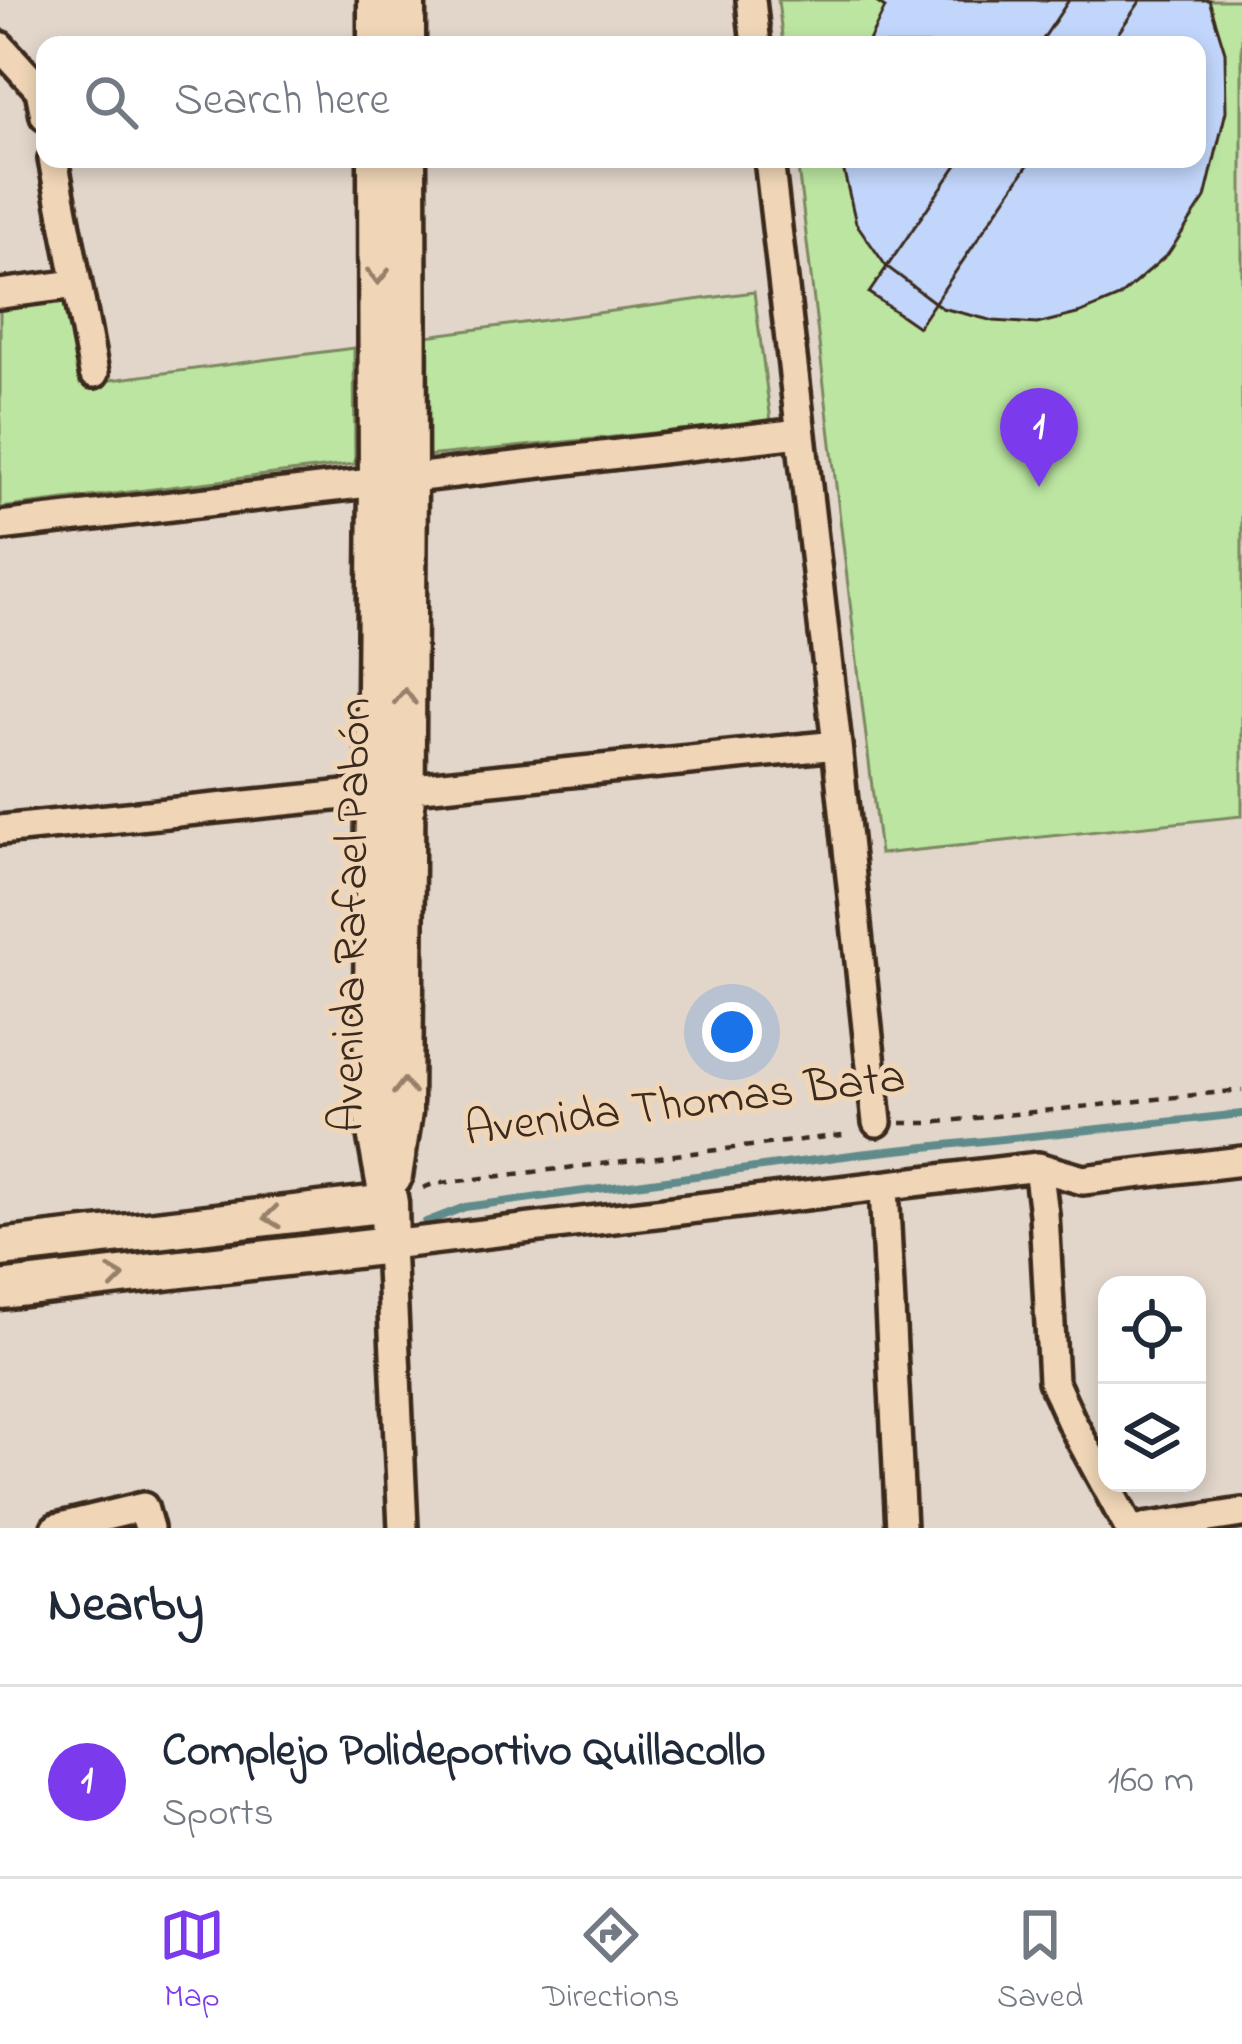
<!DOCTYPE html>
<meta charset="utf-8">
<style>
:root{--surface:#fff;--page:#f6f6f7;--text:#1f2937;--muted:#747a83;--line:#e0e1e3;--accent:#7c3aed}
body{margin:0;font-family:"Indie Flower",sans-serif;background:var(--page);color:var(--text)}
.controls{position:absolute;right:36px;bottom:36px;display:grid;overflow:hidden;border-radius:24px;box-shadow:0 6px 18px #0003}
.controls button{width:108px;height:108px;display:grid;place-items:center;padding:0;border:0;border-bottom:3px solid var(--line);background:var(--surface);color:var(--text);font:60px sans-serif}
.you{position:absolute;left:732px;top:1032px;width:42px;height:42px;margin:-30px;border:9px solid #fff;border-radius:50%;background:#1a73e8;box-shadow:0 0 0 18px #1a73e833}
.badge{display:grid;place-items:center;width:78px;height:78px;border-radius:50%;background:var(--accent);color:#fff;font-size:39px;font-weight:700}
.pin{position:absolute;translate:-50% -99px;filter:drop-shadow(0 3px 6px #0008)}
.pin::after{content:'';position:absolute;top:63px;width:42px;height:36px;background:inherit;clip-path:polygon(0 0,100% 0,50% 100%)}
.list{margin:0;padding:0;list-style:none}
h2{display:flex;justify-content:space-between;align-items:center;height:156px;margin:0;padding:0 48px;font-size:51px}
h2 small{font-size:39px;font-weight:400;color:var(--muted)}
.list li{display:grid;grid-template-columns:78px 1fr auto;gap:36px;align-items:center;box-sizing:border-box;height:192px;padding:0 48px;border-top:3px solid var(--line)}
.list b{display:block;font-size:45px;white-space:nowrap}
.list p{margin:0;font-size:39px;white-space:nowrap;color:var(--muted)}
.list em{font-size:39px;font-style:normal;color:var(--muted)}
.icon{flex:none;width:66px;height:66px;fill:none;stroke:currentColor;stroke-width:2;stroke-linecap:round;stroke-linejoin:round}
.map{position:relative;flex:none;width:1242px;height:1528px;overflow:hidden}
.search{position:absolute;background:var(--surface);box-shadow:0 6px 18px #0003;left:36px;right:36px;top:36px;height:132px;display:flex;align-items:center;gap:30px;box-sizing:border-box;padding:0 42px;border-radius:24px;color:var(--muted);font-size:45px}
.sheet{height:348px;background:var(--surface)}
nav{display:flex;justify-content:space-around;align-items:center;box-sizing:border-box;height:168px;border-top:3px solid var(--line);background:var(--surface);font-size:33px;color:var(--muted)}
nav a{display:grid;justify-items:center;gap:6px}
nav .on{color:var(--accent)}
.map>svg:first-child{display:block}
</style>
<div class="map">
<svg width="1242" height="1528" viewBox="0 0 1242 1528">
<rect width="100%" height="100%" fill="#e2d6cb"/>
<filter id="ink" filterUnits="userSpaceOnUse"><feTurbulence type="fractalNoise" baseFrequency=".00833" numOctaves="2"/><feDisplacementMap in="SourceGraphic" scale="24" xChannelSelector="R" yChannelSelector="G"/><feConvolveMatrix kernelMatrix="1 2 1 2 8 2 1 2 1" color-interpolation-filters="sRGB"/></filter>
<g filter="url(#ink)">
<path fill="#bbe5a1" stroke="#7b8860" stroke-width="3" d="M 778,0 L 1242,0 L 1242,816 L 880,854 L 797,159 L 1197,159 L 1197,45 L 783,45 Z
M 754,292 L 771,421 L 426,456 L 426,336 Z
M 69,299 L 80,384 L 354,348 L 355,464 L 0,508 L 0,307 Z"/>
<g fill="none" stroke-linecap="round" stroke-linejoin="round">
<path stroke="#618b8b" stroke-width="8" d="M 426,1222 L 465,1207 L 859,1154 L 1242,1114"/>
</g>
<path fill="#c2d6fb" stroke="#3b2a1e" stroke-width="3" d="M 873,0 L 1209,0 L 1225,52 L 1226,111 L 1205,198 L 1168,254 L 1119,297 L 1081,313 L 1037,324 L 994,321 L 942,308 L 886,266 L 856,223 L 841,159 L 1197,159 L 1197,45 L 867,45 L 885,8 Z
M 1069,0 L 1141,0 L 1110,45 L 1039,45 Z
M 961,159 L 1032,159 L 918,327 L 869,293 Z"/>
<g fill="none" stroke-linecap="round" stroke-linejoin="round">
<g stroke="#3b2a1e" stroke-width="36">
<path id="minor" d="M 751,0 L 756,45
M 0,46 L 40,90 L 45,116
M 53,159 L 94,373
M 769,159 L 837,745 L 877,1122
M 0,294 L 76,284
M 0,526 L 800,433
M 0,830 L 837,745
M 1038,1167 L 1044,1214 L 1053,1381 L 1071,1421 L 1129,1528
M 884,1187 L 901,1528
M 56,1528 L 143,1507 L 149,1528
M 403,1528 L 390,1245 L 1038,1167 L 1083,1180 L 1242,1161
M 1143,1528 L 1242,1513"/>
</g>
<g stroke="#3b2a1e" stroke-width="45">
<path id="major" d="M 377,0 L 377,45
M 406,0 L 406,45
M 393,1176 L 403,1112 L 408,479 L 407,159
M 0,1248 L 389,1203
M 0,1290 L 390,1245 L 389,1203 L 372,1110 L 378,482 L 377,159"/>
</g>
<path stroke="#3b2a1e" stroke-width="4.5" stroke-dasharray="9 9" stroke-linecap="butt" d="M 901,1123 L 929,1123 L 1242,1090
M 423,1188 L 433,1184 L 851,1134"/>
<use href="#minor" stroke="#f0d6b7" stroke-width="27"/>
<use href="#major" stroke="#f0d6b7" stroke-width="36"/>
</g>
<defs><path id="oneway-chevron" d="M-2-3.5L2.5 0L-2 3.5" fill="none" stroke-width="1.6" stroke-linecap="round" stroke-linejoin="round" transform="scale(3)"/></defs>
<g stroke="#96806a">
<use href="#oneway-chevron" transform="translate(378 276) rotate(90)"/>
<use href="#oneway-chevron" transform="translate(405 697) rotate(-89)"/>
<use href="#oneway-chevron" transform="translate(404 1087) rotate(-90)"/>
<use href="#oneway-chevron" transform="translate(272 1217) rotate(173)"/>
<use href="#oneway-chevron" transform="translate(116 1277) rotate(-7)"/>
</g>
</g>
<g text-anchor="middle" dominant-baseline="central" stroke-width="10" stroke-linejoin="round" paint-order="stroke">
<g font-size="48" fill="#3b2a1e" stroke="#f0d6b7">
<text transform="translate(353 915) rotate(-89)">Avenida Rafael Pabón</text>
<text transform="translate(685 1105) rotate(-7)">Avenida Thomas Bata</text>
</g>
</g>
</svg>
<div class="controls">
<button><svg class="icon" aria-label="locate" viewBox="0 0 24 24"><circle cx="12" cy="12" r="6"/><path d="M12 2v4M12 18v4M2 12h4M18 12h4"/></svg></button>
<button><svg class="icon" aria-label="layers" viewBox="0 0 24 24"><path d="M12 4l9 5-9 5-9-5zM3 14l9 5 9-5"/></svg></button>
</div>
<div class="you"></div>
<div class="pin badge" style="left:1039px;top:487px">1</div>
<div class="search"><svg class="icon" aria-label="search" viewBox="0 0 24 24"><circle cx="10" cy="10" r="6"/><path d="M15 15l6 6"/></svg>Search here</div>
</div>
<section class="sheet">
<h2>Nearby<small></small></h2>
<ul class="list">
<li><span class="badge">1</span><div><b>Complejo Polideportivo Quillacollo</b><p>Sports</p></div><em>160 m</em></li>
</ul>
</section>
<nav>
<a class="on"><svg class="icon" aria-label="map" viewBox="0 0 24 24"><path d="M3 6l6-2 6 2 6-2v14l-6 2-6-2-6 2zM9 4v14M15 6v14"/></svg>Map</a>
<a><svg class="icon" aria-label="directions" viewBox="0 0 24 24"><path d="M12 3l9 9-9 9-9-9zM9 14v-3h6M13 9l2 2-2 2"/></svg>Directions</a>
<a><svg class="icon" aria-label="saved" viewBox="0 0 24 24"><path d="M7 4h10v16l-5-4-5 4z"/></svg>Saved</a>
</nav>
